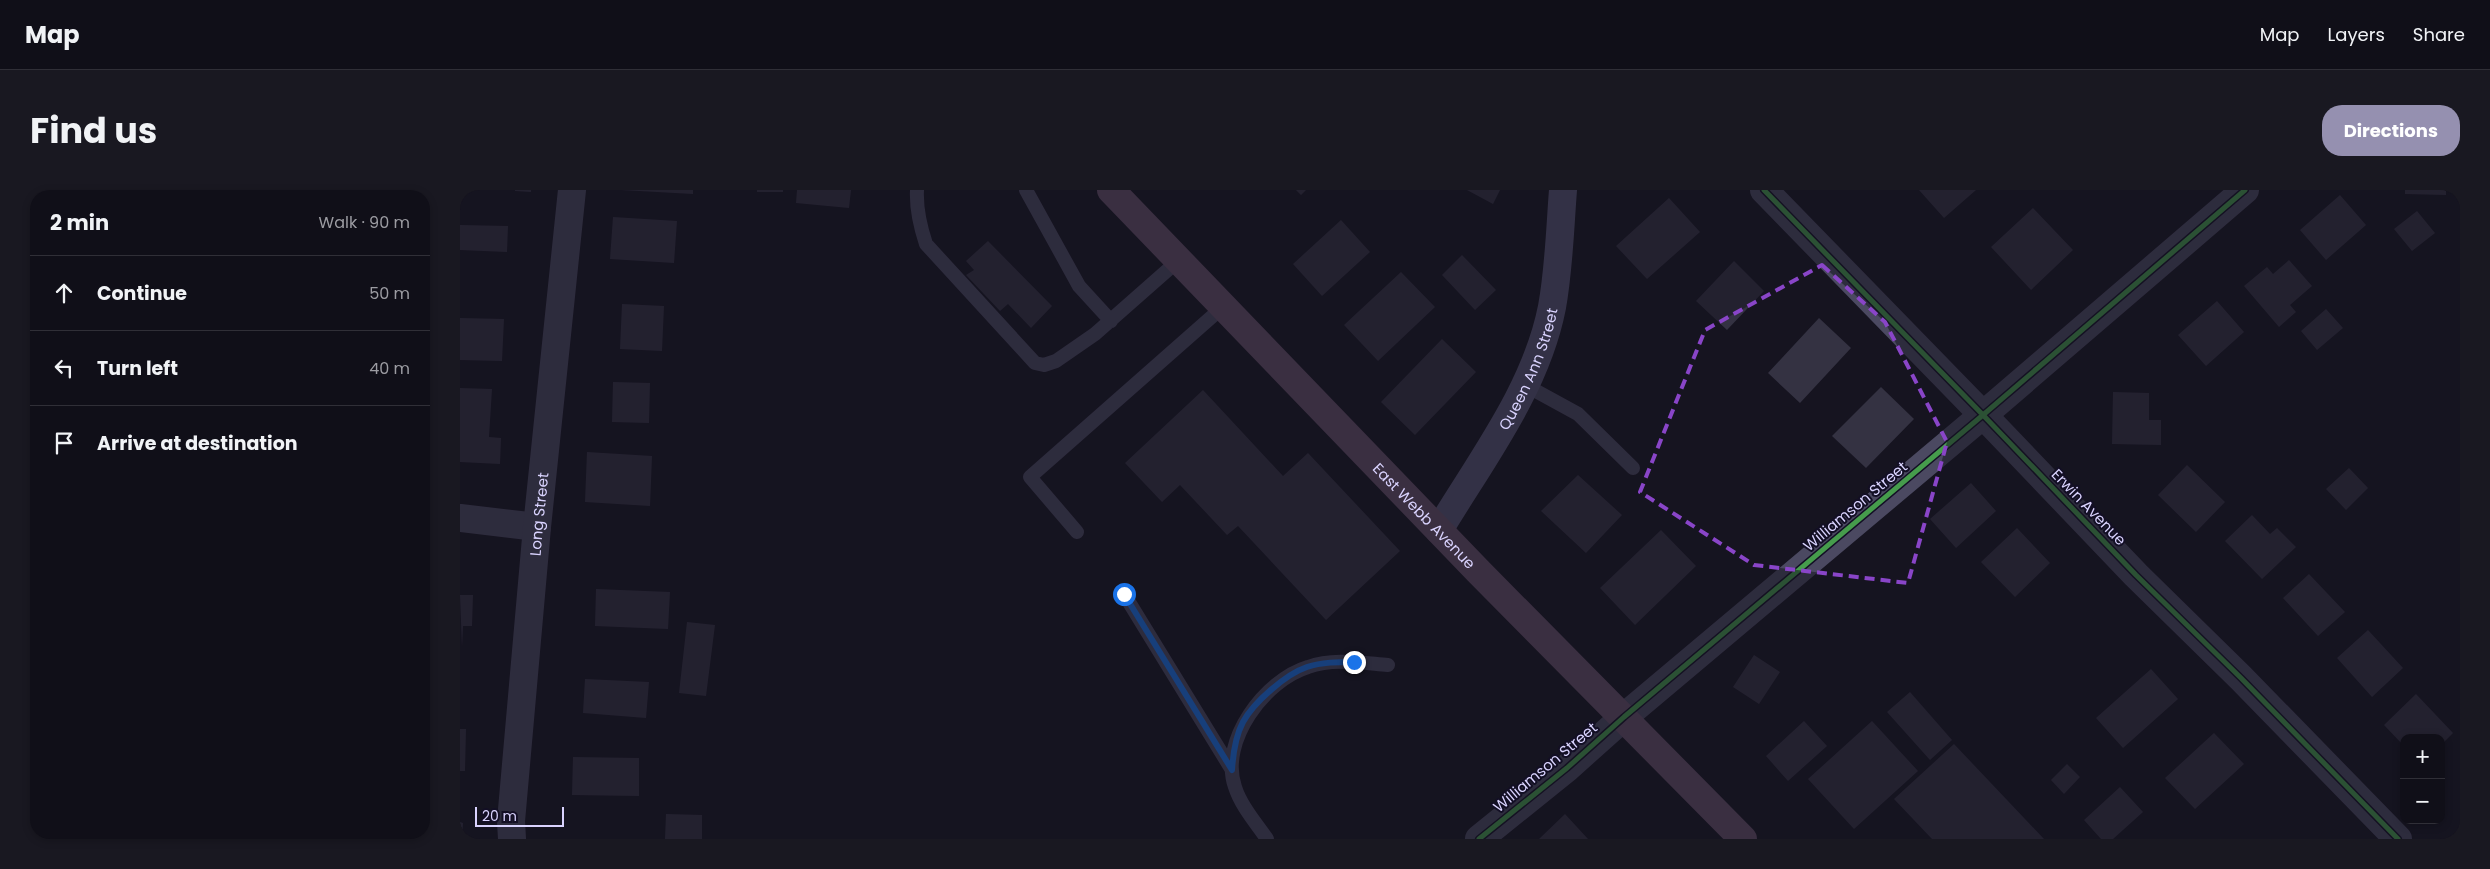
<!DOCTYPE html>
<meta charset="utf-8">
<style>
:root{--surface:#100f18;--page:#191821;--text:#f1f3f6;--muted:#9c9ca2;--line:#302f37;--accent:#9590b0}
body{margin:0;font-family:Poppins,sans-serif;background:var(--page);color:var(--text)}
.controls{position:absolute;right:15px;bottom:15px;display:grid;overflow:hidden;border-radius:10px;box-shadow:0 2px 8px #0003}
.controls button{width:45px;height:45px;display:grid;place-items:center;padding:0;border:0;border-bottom:1px solid var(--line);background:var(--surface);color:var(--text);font:25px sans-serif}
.scale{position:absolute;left:15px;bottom:12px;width:89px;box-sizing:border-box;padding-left:5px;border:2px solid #d9d3fe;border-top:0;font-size:14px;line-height:18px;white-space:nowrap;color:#d9d3fe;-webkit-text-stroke:4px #130f25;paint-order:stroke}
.stop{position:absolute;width:15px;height:15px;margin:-11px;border:4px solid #1a73e8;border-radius:50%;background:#fff}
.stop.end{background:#1a73e8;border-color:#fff;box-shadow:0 1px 5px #0008}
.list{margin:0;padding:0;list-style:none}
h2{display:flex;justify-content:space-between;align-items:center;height:65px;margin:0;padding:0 20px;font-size:21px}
h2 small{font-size:16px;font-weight:400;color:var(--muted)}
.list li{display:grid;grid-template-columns:32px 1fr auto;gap:15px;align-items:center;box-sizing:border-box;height:75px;padding:0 20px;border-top:1px solid var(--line)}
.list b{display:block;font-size:19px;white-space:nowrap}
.list em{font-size:16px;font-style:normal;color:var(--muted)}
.icon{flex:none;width:28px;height:28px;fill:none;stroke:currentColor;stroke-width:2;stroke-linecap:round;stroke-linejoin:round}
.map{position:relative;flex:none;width:2000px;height:649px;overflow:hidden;border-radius:20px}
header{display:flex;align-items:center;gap:30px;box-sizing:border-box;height:70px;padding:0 25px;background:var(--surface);border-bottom:1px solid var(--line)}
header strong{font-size:24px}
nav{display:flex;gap:28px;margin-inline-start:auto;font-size:18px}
.intro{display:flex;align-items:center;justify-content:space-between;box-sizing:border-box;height:120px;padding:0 30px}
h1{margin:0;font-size:35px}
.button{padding:12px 22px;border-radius:20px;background:var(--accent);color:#fff;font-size:18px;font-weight:700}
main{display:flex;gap:30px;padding:0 30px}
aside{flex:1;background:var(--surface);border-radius:20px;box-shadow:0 2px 8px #0003}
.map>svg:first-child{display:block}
</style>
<header>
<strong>Map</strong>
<nav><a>Map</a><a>Layers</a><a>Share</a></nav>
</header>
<div class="intro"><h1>Find us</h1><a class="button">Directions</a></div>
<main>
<aside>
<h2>2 min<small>Walk · 90 m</small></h2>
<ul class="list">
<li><svg class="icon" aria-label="ahead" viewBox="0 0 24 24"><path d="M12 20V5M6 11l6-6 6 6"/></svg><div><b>Continue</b></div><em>50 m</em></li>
<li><svg class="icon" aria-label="left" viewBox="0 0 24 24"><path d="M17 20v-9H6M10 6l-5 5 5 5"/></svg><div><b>Turn left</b></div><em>40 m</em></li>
<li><svg class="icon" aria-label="arrive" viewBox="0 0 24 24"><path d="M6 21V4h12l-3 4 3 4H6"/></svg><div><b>Arrive at destination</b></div></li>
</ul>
</aside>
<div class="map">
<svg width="2000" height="649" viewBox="0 0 2000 649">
<rect width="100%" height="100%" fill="#161420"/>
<path fill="#343242" d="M 55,0 L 71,0 L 71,2 L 55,1 Z
M 161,0 L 233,0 L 233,4 Z
M 297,0 L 323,0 L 323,2 L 297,2 Z
M 337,0 L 391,0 L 389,18 L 336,13 Z
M 836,0 L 846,0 L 841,5 Z
M 1007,0 L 1040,0 L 1033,14 Z
M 1459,0 L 1516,0 L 1484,28 Z
M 1945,0 L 1986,0 L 1986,5 L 1945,4 Z
M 1880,5 L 1906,35 L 1866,70 L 1840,40 Z
M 1209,8 L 1240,42 L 1187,89 L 1156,56 Z
M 1573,18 L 1613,60 L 1571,100 L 1531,57 Z
M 1957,21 L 1975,43 L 1952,61 L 1934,39 Z
M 153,27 L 217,31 L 214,73 L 150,69 Z
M 881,30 L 910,62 L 862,106 L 833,74 Z
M 0,35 L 48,36 L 47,62 L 0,60 Z
M 528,51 L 592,116 L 571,138 L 548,114 L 540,121 L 506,85 L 514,80 L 506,71 Z
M 1002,65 L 1036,100 L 1015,120 L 982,85 Z
M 1829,70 L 1852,96 L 1830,115 L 1836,122 L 1819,137 L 1784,96 L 1807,77 L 1813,84 Z
M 1274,71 L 1304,101 L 1267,140 L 1236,111 Z
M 941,82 L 975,117 L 918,171 L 884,135 Z
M 1757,111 L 1784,142 L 1746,176 L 1718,145 Z
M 162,114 L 204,116 L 202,161 L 160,159 Z
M 1866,119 L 1883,138 L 1857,160 L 1841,141 Z
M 0,128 L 44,129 L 42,171 L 0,170 Z
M 1359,128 L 1391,158 L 1340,213 L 1308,183 Z
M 982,149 L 1016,182 L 955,245 L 921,212 Z
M 153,192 L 190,193 L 189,233 L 152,232 Z
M 1421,197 L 1454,229 L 1406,278 L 1372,246 Z
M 0,198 L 32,199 L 29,247 L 41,248 L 40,274 L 0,272 Z
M 743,200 L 823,286 L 848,263 L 940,361 L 866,430 L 778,336 L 767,345 L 720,295 L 702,312 L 665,273 Z
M 1653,202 L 1689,203 L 1689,230 L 1701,230 L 1701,255 L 1652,254 Z
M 127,262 L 192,266 L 190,316 L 125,312 Z
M 1727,275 L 1765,312 L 1736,342 L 1698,305 Z
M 1889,278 L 1908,298 L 1886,320 L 1866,299 Z
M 1118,285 L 1162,325 L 1126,363 L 1081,321 Z
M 1511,293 L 1536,321 L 1496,358 L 1470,329 Z
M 1792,325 L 1810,344 L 1817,338 L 1836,357 L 1802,389 L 1765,351 Z
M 1557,338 L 1590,373 L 1555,407 L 1521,372 Z
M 1201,340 L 1236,376 L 1175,435 L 1140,398 Z
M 1849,384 L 1885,422 L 1858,446 L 1823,408 Z
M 136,399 L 210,402 L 208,439 L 135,436 Z
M 0,405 L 13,405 L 12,436 L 3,436 L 2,457 Z
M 227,432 L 255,435 L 246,506 L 219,503 Z
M 1908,440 L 1943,478 L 1912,507 L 1877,468 Z
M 1294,465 L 1320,482 L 1299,514 L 1273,497 Z
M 1691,479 L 1718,509 L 1663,558 L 1636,528 Z
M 125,489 L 189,492 L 186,528 L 123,523 Z
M 1450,502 L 1492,550 L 1470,570 L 1427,522 Z
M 1956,504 L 1993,543 L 1981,555 L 1981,548 L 1944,548 L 1944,556 L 1924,535 Z
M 1344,531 L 1367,556 L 1328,591 L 1306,566 Z
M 1412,531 L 1458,581 L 1394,639 L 1348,589 Z
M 0,539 L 6,539 L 5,581 L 0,581 Z
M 1754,543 L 1784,574 L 1735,619 L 1705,588 Z
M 1494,554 L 1584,649 L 1472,649 L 1434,609 Z
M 113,567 L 179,568 L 179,606 L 112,605 Z
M 1607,574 L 1620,587 L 1604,604 L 1591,590 Z
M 1660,597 L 1683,622 L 1653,649 L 1641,649 L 1624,630 Z
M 206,624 L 242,625 L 242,649 L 205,649 Z
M 1105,624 L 1128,649 L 1079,649 Z
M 0,632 L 3,633 L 2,649 L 0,649 Z"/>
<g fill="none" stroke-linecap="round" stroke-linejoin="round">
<path stroke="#4b4961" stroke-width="14" d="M 457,0 C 456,19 460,36 466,54 L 575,173 L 584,175 L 596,171 L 635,144 L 719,70
M 566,0 L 619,96 L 651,131
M 1065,195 L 1118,224 L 1173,278
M 617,342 L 570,287 L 764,116
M 664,404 L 772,580
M 807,649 C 796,633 781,616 775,597 C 759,551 805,490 848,477 C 873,468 902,473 928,475"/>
<g stroke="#4b4961" stroke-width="28">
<path d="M 1304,0 L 1523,225 L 1676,385 L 1781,488 L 1938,649"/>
<path d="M 0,328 L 77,337"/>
<path id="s1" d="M 52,649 L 51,631 L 77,337 L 112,0"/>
<path d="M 1019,649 L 1107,578 L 1164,527 L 1523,225 L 1785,0"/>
</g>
<path stroke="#585673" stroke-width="28" id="s2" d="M 979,340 C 1021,270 1076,199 1092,117 C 1099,79 1100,38 1103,0"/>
<path stroke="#675069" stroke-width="28" id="s3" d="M 651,0 L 1018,381 L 1283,649"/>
<g stroke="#130f25" stroke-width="8">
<path id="cycleway" d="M 1304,0 L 1523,225 L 1676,385 L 1781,488 L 1938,649
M 1019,649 L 1107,578 L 1164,527 L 1523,225 L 1785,0"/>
</g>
<use href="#cycleway" stroke="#469c4c" stroke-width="5"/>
</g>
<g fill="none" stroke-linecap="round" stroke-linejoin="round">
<path stroke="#1a73e8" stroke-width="6" d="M 664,404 L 772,580 C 773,564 775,547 783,532 C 794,512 826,484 847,477 C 862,472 878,472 894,472"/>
</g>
<path d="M0 0H2000V649H0ZM 1362,75 L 1425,132 L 1487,252 L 1448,393 L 1294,375 L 1180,302 L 1245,140 Z" fill="#161420" fill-opacity=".55" fill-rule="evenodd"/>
<path fill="none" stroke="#8945c8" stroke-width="4" stroke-dasharray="10 6" stroke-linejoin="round" d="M 1362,75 L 1425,132 L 1487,252 L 1448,393 L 1294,375 L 1180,302 L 1245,140 Z"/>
<g text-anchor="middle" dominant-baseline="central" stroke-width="4" stroke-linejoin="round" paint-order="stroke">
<g font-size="15" fill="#d9d3fe" stroke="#130f25">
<text stroke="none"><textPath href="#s2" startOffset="185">Queen Ann Street</textPath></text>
<text transform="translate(1395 316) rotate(-40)">Williamson Street</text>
<text transform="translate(1629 317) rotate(46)">Erwin Avenue</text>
<text stroke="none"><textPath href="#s1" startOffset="326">Long Street</textPath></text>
<text stroke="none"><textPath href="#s3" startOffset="452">East Webb Avenue</textPath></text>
<text transform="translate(1085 577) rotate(-40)">Williamson Street</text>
</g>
</g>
</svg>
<div class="controls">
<button>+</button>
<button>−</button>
</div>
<div class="scale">20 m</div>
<div class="stop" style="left:664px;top:404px"></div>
<div class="stop end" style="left:894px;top:472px"></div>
</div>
</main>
